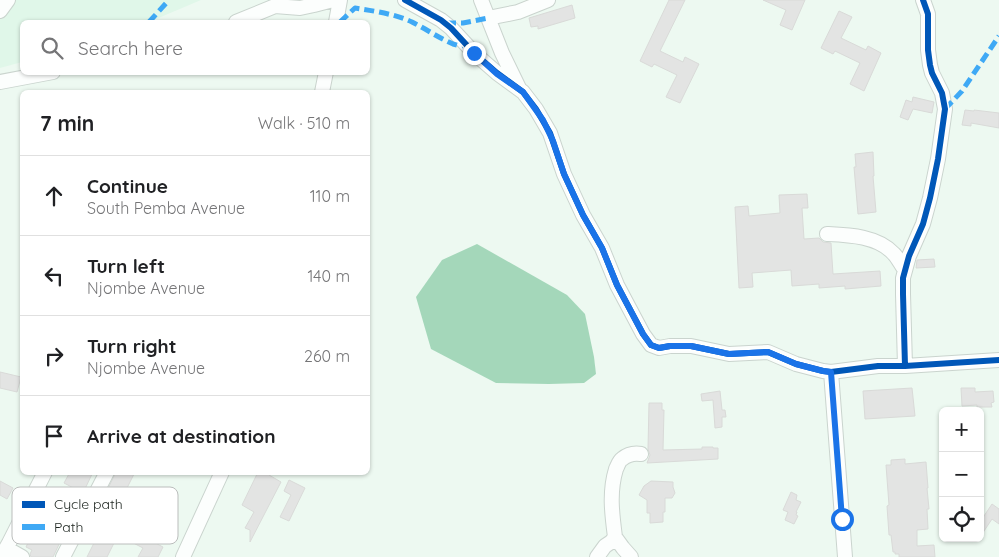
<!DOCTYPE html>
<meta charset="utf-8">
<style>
:root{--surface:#fff;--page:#f6f6f6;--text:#202124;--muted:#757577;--line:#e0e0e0}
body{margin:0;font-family:Quicksand,sans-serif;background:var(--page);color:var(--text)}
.controls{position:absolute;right:15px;bottom:15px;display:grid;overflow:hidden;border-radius:8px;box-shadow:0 1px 4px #0004}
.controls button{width:45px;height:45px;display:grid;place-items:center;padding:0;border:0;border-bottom:1px solid var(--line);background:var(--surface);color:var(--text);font:25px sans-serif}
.stop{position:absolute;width:15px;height:15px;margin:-11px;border:4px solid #1a73e8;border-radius:50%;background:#fff}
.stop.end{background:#1a73e8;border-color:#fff;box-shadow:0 1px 5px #0008}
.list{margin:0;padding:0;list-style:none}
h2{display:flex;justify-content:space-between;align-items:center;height:65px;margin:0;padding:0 20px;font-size:21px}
h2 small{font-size:16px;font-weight:400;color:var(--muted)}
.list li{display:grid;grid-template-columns:32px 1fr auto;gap:15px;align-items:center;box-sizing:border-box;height:80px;padding:0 20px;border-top:1px solid var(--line)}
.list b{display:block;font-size:19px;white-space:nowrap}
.list p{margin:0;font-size:16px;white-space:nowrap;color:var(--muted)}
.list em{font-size:16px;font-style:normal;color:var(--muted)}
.icon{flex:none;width:28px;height:28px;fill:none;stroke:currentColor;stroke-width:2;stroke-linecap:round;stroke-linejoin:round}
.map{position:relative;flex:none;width:999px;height:557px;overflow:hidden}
.search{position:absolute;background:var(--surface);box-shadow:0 1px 4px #0004;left:20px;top:20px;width:350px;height:55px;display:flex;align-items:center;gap:12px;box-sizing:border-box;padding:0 18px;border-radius:8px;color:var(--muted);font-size:19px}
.panel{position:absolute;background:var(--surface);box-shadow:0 1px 4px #0004;left:20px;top:90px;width:350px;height:385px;border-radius:8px}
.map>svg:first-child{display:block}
</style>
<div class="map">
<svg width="999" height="557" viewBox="0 0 999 557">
<rect width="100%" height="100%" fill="#edf9f1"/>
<path fill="#e0f7e9" d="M 0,0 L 201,0 L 149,22 L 22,22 L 22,62 L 0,68 Z"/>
<path fill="#a4d7ba" d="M 477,244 L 567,295 L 585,314 L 594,357 L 596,374 L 584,383 L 549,384 L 496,383 L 431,349 L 416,297 L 442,260 Z"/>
<path fill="#e3e4e3" stroke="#d9dad8" d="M 669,0 L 685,0 L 660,51 L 683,62 L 685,57 L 699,64 L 680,103 L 666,97 L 677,75 L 654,64 L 652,67 L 640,61 Z
M 763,0 L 805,0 L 792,30 L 780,25 L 786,10 Z
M 572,5 L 575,18 L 538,29 L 538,26 L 531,27 L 529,18 Z
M 839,11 L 852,17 L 841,38 L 866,50 L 868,46 L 881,53 L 864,91 L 850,84 L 860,63 L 835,51 L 833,54 L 821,48 Z
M 913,97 L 934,102 L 932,113 L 913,109 L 908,120 L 900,117 L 906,100 L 912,102 Z
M 965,110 L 974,111 L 974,110 L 999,113 L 999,128 L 971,123 L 971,126 L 962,125 Z
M 873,152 L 874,176 L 873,176 L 876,212 L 858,214 L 854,167 L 856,167 L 855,154 Z
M 807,194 L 808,208 L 802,208 L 804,239 L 819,238 L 823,242 L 831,243 L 833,274 L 880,271 L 881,286 L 845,289 L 845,286 L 819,288 L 819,284 L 792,286 L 791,270 L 752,273 L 753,287 L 739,288 L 735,207 L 748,206 L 749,216 L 780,213 L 779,195 Z
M 934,259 L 935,267 L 916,268 L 917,260 Z
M 0,372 L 21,377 L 17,392 L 0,388 Z
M 912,388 L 915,416 L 865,419 L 863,391 Z
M 961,388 L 975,388 L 975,392 L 993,391 L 994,402 L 991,403 L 992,407 L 977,407 L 977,405 L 962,406 Z
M 720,391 L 722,410 L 725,410 L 726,417 L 722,417 L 722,427 L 715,428 L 713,400 L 702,401 L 701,394 Z
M 649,403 L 662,403 L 662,410 L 664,410 L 663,450 L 702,449 L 702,447 L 713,447 L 713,448 L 718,448 L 718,459 L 647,463 L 650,455 L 648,449 Z
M 905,459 L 905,464 L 926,462 L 928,488 L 927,488 L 929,509 L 927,509 L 928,529 L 917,530 L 917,546 L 934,545 L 935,557 L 899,557 L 899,554 L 895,554 L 895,552 L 893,552 L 891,535 L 889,535 L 887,506 L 889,505 L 886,465 L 891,465 L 891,460 Z
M 70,472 L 93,472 L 83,493 L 64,483 Z
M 116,472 L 135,472 L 118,506 L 103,499 Z
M 258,472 L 270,472 L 269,475 L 281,482 L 250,542 L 250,530 L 245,528 L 254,512 L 242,505 Z
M 289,480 L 305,488 L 289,521 L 280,517 L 291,495 L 284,491 Z
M 0,481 L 13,488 L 7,499 L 0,495 Z
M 651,481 L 673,482 L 673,487 L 675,493 L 672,498 L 665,498 L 665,512 L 663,512 L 663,522 L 650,523 L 650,513 L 647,513 L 647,500 L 639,495 L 644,486 Z
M 148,490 L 170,501 L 163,515 L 157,512 L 144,537 L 163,547 L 158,557 L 138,557 L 143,548 L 118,535 L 107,557 L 87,557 L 110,511 L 132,522 Z
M 791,492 L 797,495 L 796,500 L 801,502 L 796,512 L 797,512 L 796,515 L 798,516 L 794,524 L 785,520 L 788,512 L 783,510 Z
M 56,501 L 71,508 L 57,536 L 62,538 L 53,557 L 31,557 L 30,554 L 32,550 L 26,547 L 37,524 L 43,527 Z
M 992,504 L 999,509 L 999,524 L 992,519 L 980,537 L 980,522 Z"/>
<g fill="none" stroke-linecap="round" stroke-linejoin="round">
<g stroke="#cad4ce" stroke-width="16">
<path id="minor" d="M 405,0 L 441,20 L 451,28 L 474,53 L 497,73 L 523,92 L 536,109 L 550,133 L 564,174 L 583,215 L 602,248 L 617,285 L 643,334 L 651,345 L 659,348 L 670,346 L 691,346 L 729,354 L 768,352 L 796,364 L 823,371 L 831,372 L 878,366 L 905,366 L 999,360
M 481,0 L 502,53 L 519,88
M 275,6 L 300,8 L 314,5 L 333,0
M 0,11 L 8,0
M 488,18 L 518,12 L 548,0
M 236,22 L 275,6 L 281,2
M 336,22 L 340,0
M 0,82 L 53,72
M 322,92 L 326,72
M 827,234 C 849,235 878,236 894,254 C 898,258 901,265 905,270
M 905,366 L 903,294 L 903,278 L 909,256 L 923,224 L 930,198 L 938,159 L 945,109 L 942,93 L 932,73 L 930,65 L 928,50 L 928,14 L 923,0
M 831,372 L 845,557
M 615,537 L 623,548 L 631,557
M 6,548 L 22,557
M 0,554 L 5,550 L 9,543 L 45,472
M 63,557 L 107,472
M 183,557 L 222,472
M 597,557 L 605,546 L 611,542 L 615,537 C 612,514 609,492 616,469 C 618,465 619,461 622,459 C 628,454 635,453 641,454"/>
</g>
<use href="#minor" stroke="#fcfefd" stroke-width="14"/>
<path stroke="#3fa9f5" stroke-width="5" stroke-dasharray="10 5" stroke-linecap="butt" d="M 149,22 L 169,0
M 340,22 L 355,8 C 374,11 395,14 412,22 C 426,29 439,38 453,44 L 460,46 L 467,45
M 446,23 L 463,23 L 488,18
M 945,109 L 962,91 L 999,36"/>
<g stroke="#fff" stroke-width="9">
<path id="cycleway" d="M 405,0 L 441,20 L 451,28 L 474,53 L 497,73 L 523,92 L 536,109 L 550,133 L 564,174 L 583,215 L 602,248 L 617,285 L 643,334 L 651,345 L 659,348 L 670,346 L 691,346 L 729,354 L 768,352 L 796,364 L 823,371 L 831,372 L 878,366 L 905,366 L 999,360
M 905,366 L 903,294 L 903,278 L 909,256 L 923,224 L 930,198 L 938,159 L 945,109 L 942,93 L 932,73 L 930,65 L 928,50 L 928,14 L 923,0"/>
</g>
<use href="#cycleway" stroke="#0057b8" stroke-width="6"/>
</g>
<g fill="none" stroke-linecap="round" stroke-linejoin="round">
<path stroke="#1a73e8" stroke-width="6" d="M 474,53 L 497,74 L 523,92 L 543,120 L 553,141 L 564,174 L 583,215 L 602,248 L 617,285 L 643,334 L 651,345 L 659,348 L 670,346 L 691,346 L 729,354 L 768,352 L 796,364 L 823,371 L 831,372 L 842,519"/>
</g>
<rect x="12" y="487" width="166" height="57" rx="8" fill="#fff" stroke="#bbbdbc" stroke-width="1"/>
<rect x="22" y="501" width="23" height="7" fill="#0057b8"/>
<rect x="22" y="524" width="23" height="6" fill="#3fa9f5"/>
<g font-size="14" fill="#1b231e">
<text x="54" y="509">Cycle path</text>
<text x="54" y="532">Path</text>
</g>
</svg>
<div class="controls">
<button>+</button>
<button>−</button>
<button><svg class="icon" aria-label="locate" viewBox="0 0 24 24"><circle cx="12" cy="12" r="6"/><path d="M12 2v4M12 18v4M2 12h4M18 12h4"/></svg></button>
</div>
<div class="stop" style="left:842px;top:519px"></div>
<div class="stop end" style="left:474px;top:53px"></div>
<div class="search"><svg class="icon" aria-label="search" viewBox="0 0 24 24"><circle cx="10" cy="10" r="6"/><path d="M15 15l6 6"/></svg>Search here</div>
<section class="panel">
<h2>7 min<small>Walk · 510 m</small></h2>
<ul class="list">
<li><svg class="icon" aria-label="ahead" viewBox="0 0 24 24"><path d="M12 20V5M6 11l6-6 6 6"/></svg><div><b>Continue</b><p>South Pemba Avenue</p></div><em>110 m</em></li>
<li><svg class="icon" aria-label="left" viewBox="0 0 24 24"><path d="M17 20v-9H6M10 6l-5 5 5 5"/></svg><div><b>Turn left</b><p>Njombe Avenue</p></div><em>140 m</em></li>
<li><svg class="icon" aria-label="right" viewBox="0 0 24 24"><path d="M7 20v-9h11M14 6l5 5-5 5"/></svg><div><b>Turn right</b><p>Njombe Avenue</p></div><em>260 m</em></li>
<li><svg class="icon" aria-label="arrive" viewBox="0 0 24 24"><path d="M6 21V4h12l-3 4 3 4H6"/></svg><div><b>Arrive at destination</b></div></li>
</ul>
</section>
</div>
